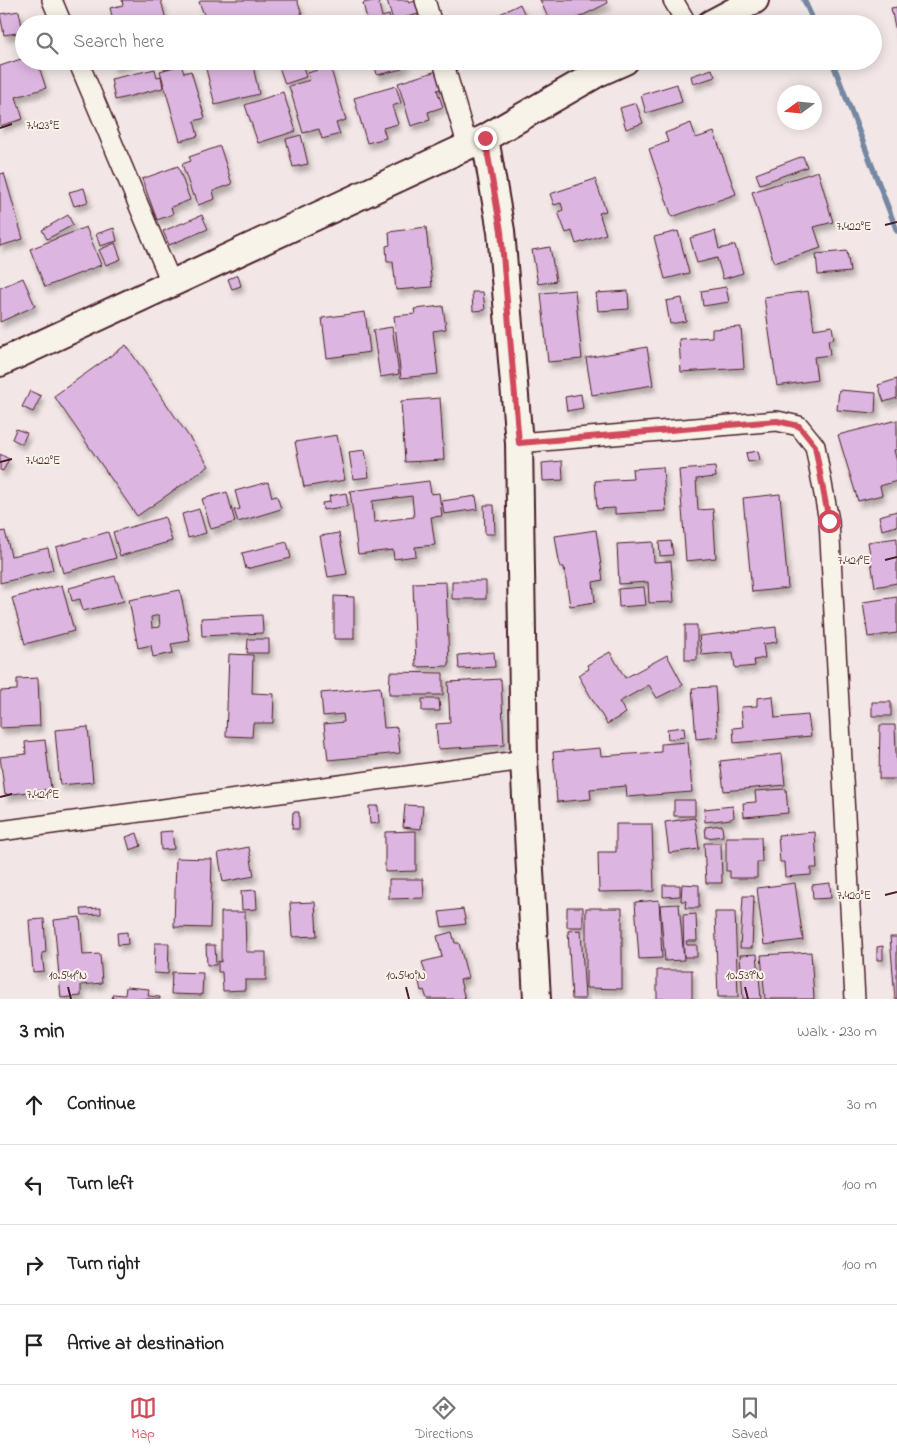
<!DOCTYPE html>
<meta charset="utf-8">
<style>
:root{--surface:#fff;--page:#f2f2f2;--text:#222;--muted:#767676;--line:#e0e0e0;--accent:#d1495b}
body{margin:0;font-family:"Indie Flower",sans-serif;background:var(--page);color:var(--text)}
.compass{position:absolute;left:777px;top:85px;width:45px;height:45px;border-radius:50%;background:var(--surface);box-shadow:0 2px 12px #0003;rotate:255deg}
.stop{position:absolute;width:15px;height:15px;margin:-11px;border:4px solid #d1495b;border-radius:50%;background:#fff}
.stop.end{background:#d1495b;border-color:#fff;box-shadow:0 1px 5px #0008}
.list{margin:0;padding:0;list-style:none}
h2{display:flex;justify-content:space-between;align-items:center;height:65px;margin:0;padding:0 20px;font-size:21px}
h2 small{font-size:16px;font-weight:400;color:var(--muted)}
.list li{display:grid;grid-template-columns:32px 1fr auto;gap:15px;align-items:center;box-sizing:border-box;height:80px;padding:0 20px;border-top:1px solid var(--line)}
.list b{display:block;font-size:19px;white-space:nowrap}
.list em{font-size:16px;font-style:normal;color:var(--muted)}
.icon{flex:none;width:28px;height:28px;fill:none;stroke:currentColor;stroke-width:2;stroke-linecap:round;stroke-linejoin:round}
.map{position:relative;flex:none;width:897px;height:999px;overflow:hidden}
.search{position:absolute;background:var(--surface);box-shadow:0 2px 12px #0003;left:15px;right:15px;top:15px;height:55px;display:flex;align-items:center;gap:12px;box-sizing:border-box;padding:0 18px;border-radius:28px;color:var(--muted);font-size:19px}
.sheet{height:385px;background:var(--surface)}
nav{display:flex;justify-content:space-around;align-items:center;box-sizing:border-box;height:70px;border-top:1px solid var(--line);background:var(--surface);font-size:14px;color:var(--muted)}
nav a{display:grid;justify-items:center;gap:2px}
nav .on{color:var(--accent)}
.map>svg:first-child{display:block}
</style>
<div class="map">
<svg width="897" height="999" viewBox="0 0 897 999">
<defs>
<filter id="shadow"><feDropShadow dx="3" dy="5.5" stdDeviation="2.5" flood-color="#0004"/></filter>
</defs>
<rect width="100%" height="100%" fill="#f2e7e6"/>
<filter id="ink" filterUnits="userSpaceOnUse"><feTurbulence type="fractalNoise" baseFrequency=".02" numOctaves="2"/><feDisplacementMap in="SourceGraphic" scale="10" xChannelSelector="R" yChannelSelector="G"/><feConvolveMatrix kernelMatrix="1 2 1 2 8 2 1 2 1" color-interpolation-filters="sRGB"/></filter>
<g filter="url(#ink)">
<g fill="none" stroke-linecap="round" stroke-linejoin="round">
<path stroke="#7587a2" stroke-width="5.5" d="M 804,0 L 815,24
M 832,61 L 897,231"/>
</g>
<path fill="#dcb6e0" stroke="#4a1f2b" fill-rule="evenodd" filter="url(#shadow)" d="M 122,0 L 161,0 L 167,24 L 114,24 L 110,8 L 123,5 Z
M 203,0 L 297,0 L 302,14 L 278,24 L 208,24 L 199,2 Z
M 378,0 L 382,17 L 389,15 L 391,24 L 365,24 L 364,21 L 367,20 L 363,3 Z
M 387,0 L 408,0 L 409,3 L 415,1 L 416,6 L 421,5 L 424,13 L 393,20 Z
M 540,0 L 606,0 L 608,3 L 565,24 L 551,24 Z
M 520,4 L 529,24 L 480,24 Z
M 897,7 L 897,36 L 891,8 Z
M 19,11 L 23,32 L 4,35 L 0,14 Z
M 24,58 L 24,61 L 37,61 L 46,88 L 16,97 L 23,119 L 0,126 L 0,66 Z
M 112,61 L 138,61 L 113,67 Z
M 221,61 L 252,61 L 259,94 L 215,105 L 205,65 Z
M 277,61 L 320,61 L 303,67 L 306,77 L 285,84 Z
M 374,61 L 406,61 L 407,65 L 401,67 L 402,69 L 377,75 Z
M 181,65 L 184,73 L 191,71 L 205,118 L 194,121 L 198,136 L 180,141 L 160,71 Z
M 330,66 L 346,120 L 336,123 L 340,134 L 322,139 L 319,129 L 303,133 L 289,86 L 310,80 L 308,73 Z
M 155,69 L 157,77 L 161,76 L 163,88 L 115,100 L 111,79 Z
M 712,69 L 715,77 L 693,84 L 691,76 Z
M 440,70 L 445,88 L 437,90 L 443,107 L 428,112 L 430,120 L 411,126 L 398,83 Z
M 677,84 L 682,102 L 646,113 L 641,95 Z
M 396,86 L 401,103 L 392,106 L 398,124 L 383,128 L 386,138 L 367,143 L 354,98 Z
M 283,92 L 296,131 L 258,143 L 245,105 Z
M 636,103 L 643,123 L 626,129 L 620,108 Z
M 691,123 L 696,138 L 714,132 L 736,194 L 672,217 L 649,149 L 668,142 L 665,133 Z
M 301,135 L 308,164 L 293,167 L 286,139 Z
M 220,146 L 232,184 L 213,191 L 215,199 L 198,205 L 195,195 L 193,196 L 182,164 L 191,161 L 189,157 Z
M 803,156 L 807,167 L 760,184 L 756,174 Z
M 178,166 L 190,200 L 171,207 L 173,214 L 157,220 L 142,179 Z
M 818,171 L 833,222 L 814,227 L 821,248 L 774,263 L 752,192 Z
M 4,173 L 23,239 L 0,246 L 0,174 Z
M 595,179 L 606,211 L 599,213 L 606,234 L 576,244 L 572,231 L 566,233 L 558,212 L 563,210 L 561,203 L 554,205 L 550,194 Z
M 84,188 L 88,202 L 74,206 L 69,192 Z
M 68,215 L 73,225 L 47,239 L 42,230 Z
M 202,215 L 208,229 L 169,245 L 163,231 Z
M 86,227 L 101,265 L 45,287 L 30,249 Z
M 426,227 L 432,287 L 396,290 L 393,262 L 387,262 L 386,246 L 390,245 L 389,232 Z
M 114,228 L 117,241 L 100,246 L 96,234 Z
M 678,231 L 689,273 L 665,279 L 654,237 Z
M 715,231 L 719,249 L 735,245 L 743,273 L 723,279 L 717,258 L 697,263 L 690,238 Z
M 115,243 L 121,259 L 106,265 L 99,250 Z
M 550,247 L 556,281 L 538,284 L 532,250 Z
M 847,251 L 850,272 L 818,275 L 816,254 Z
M 238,275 L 241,286 L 232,289 L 228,279 Z
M 23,278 L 35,306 L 0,322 L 0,288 Z
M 726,287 L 729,302 L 703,306 L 701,291 Z
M 575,290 L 582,359 L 548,362 L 541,293 Z
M 628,291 L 629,309 L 598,311 L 596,293 Z
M 808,291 L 814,329 L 832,326 L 834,339 L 828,340 L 830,355 L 814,357 L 817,380 L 777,386 L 764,297 Z
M 472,292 L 483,292 L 485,310 L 473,311 Z
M 682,298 L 686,321 L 670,324 L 666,301 Z
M 443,306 L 446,329 L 433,331 L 438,374 L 401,378 L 394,316 L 415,314 L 414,309 Z
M 365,312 L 370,352 L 327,358 L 322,318 Z
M 392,327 L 399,374 L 380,377 L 373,330 Z
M 741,327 L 744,368 L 681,372 L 679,339 L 712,337 L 712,329 Z
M 126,345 L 209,466 L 137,516 L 54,396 Z
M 647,347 L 653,385 L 592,395 L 586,358 Z
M 897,379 L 897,398 L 884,402 L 878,385 Z
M 839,390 L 876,393 L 875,413 L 837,410 Z
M 30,391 L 41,396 L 33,412 L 22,407 Z
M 581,394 L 583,408 L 567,411 L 565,397 Z
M 440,398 L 444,460 L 405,462 L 401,401 Z
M 897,420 L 897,449 L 894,450 L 897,462 L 897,481 L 880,486 L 882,495 L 858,501 L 838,435 Z
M 16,429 L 27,433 L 22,444 L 12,439 Z
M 337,435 L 345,480 L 304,487 L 295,442 Z
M 365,450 L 369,477 L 353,479 L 349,452 Z
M 758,451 L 760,460 L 748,462 L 746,453 Z
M 0,454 L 9,459 L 3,471 L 0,470 Z
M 562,461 L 563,480 L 543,481 L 542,463 Z
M 663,467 L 666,511 L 615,514 L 615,508 L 597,509 L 595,481 L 633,479 L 632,469 Z
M 715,467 L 716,477 L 696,479 L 698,510 L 713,509 L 716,558 L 686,561 L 679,470 Z
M 429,481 L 431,494 L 439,493 L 442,516 L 431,517 L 435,545 L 415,547 L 416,556 L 394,559 L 393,550 L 358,554 L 350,491 ZM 412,496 L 414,517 L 374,522 L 372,501 Z
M 268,482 L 272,497 L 277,496 L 281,509 L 238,522 L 234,510 L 240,509 L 235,491 Z
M 227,492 L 235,522 L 211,529 L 202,499 Z
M 346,493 L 348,506 L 323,510 L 322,503 L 330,502 L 329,496 Z
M 780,494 L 788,588 L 752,592 L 743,498 Z
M 476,496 L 478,509 L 444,514 L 442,501 Z
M 484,505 L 494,505 L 495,534 L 485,534 Z
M 199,509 L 206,533 L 188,538 L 182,514 Z
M 897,511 L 897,526 L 882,530 L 879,516 Z
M 165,517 L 172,541 L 120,556 L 113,532 Z
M 596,530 L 603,580 L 593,582 L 595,602 L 570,606 L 564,567 L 560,567 L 555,536 Z
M 5,531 L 11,556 L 48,548 L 53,570 L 0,583 L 0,532 Z
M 108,532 L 116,558 L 63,573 L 56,547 Z
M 339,533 L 347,574 L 328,577 L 320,536 Z
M 897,538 L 897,583 L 875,587 L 868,542 Z
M 671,541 L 673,555 L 660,556 L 659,542 Z
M 287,542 L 291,558 L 246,569 L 242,553 Z
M 653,542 L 654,562 L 671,561 L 674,602 L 649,603 L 648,582 L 619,584 L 617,544 Z
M 115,576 L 124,601 L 83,611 L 80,599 L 72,601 L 69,588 Z
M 452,581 L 486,581 L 486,599 L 452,599 Z
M 446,582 L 449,666 L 416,667 L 413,583 Z
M 62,585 L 74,631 L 25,644 L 12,598 Z
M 644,587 L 646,605 L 619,607 L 618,589 Z
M 180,590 L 190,641 L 171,644 L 173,653 L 153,657 L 151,645 L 138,648 L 129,600 ZM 159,615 L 160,627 L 152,628 L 151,617 Z
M 334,596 L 354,597 L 354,639 L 334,639 Z
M 897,597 L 897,633 L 868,637 L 863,602 Z
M 262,615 L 263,633 L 202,636 L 201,618 Z
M 685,625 L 697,625 L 697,660 L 685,660 Z
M 776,627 L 777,642 L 763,644 L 765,658 L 754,660 L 755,666 L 735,668 L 733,652 L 702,655 L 699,636 Z
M 248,639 L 269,639 L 269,653 L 247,653 Z
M 494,652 L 495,667 L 459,669 L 458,655 Z
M 610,652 L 625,678 L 667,655 L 683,685 L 657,698 L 649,685 L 619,702 L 626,713 L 607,724 L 578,675 L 589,669 L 587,665 Z
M 229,654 L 253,655 L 252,693 L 274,694 L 273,723 L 253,723 L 252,737 L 226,736 Z
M 390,672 L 443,673 L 443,695 L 389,695 Z
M 38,678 L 40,726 L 0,728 L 0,691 L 17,690 L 17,679 Z
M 501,679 L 504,745 L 438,749 L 436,724 L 450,723 L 448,682 Z
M 380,687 L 384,728 L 397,727 L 400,753 L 328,760 L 324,724 L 344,722 L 343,714 L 323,716 L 321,693 Z
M 715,687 L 718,737 L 696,739 L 692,688 Z
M 773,696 L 775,718 L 808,715 L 811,736 L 734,743 L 733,728 L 743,727 L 741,707 L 757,706 L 757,698 Z
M 422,699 L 439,699 L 440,711 L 422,711 Z
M 872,702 L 891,702 L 891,716 L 872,716 Z
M 880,725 L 895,725 L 897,779 L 879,779 Z
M 88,727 L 93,782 L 60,785 L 55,730 Z
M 684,727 L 685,737 L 668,739 L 667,729 Z
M 45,740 L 51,789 L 5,795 L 0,757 L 26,754 L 25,742 Z
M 688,742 L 692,792 L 627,797 L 626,786 L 590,789 L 591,799 L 557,802 L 553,752 L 600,748 L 601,756 L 661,752 L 661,744 Z
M 782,754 L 785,785 L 724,791 L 720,761 Z
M 786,789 L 788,813 L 744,817 L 743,803 L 756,802 L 755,791 Z
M 674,800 L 695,800 L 695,816 L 674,816 Z
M 405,805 L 423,806 L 421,829 L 403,827 Z
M 369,806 L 378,806 L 379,823 L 370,824 Z
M 733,806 L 734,817 L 731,819 L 705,822 L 704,809 Z
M 293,812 L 299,812 L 299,829 L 292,829 Z
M 695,818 L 699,849 L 669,853 L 665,822 Z
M 616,824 L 652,824 L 654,891 L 599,892 L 598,852 L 616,852 Z
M 722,825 L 723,836 L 706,838 L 705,827 Z
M 172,831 L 174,849 L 161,850 L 160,832 Z
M 416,831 L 416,871 L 385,872 L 385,832 Z
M 815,832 L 817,868 L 811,868 L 811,875 L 785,877 L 784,862 L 780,862 L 778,835 Z
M 137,833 L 141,846 L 130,850 L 126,837 Z
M 726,837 L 761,837 L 762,862 L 757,862 L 757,878 L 730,878 L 730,871 L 726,871 Z
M 704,843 L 721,843 L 722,883 L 706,883 Z
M 249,847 L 254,876 L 223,882 L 218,853 Z
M 176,858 L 212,859 L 210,928 L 174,927 Z
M 389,879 L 423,879 L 424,898 L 389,899 Z
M 795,883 L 803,940 L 764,945 L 757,888 Z
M 830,883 L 831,898 L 813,899 L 812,885 Z
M 682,884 L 699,885 L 699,908 L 685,908 L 686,901 L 681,901 Z
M 663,885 L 680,885 L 680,896 L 663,897 Z
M 256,890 L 257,909 L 242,910 L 241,891 Z
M 743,896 L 754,896 L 752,948 L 740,948 Z
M 659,900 L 662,958 L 639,959 L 635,902 Z
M 315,902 L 317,936 L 292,937 L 290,903 Z
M 679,904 L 684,960 L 665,961 L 660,905 Z
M 567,907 L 583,907 L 583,927 L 567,927 Z
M 101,908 L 101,914 L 82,915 L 81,909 Z
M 586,908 L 622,908 L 622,989 L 586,988 Z
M 463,909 L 466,924 L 442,927 L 439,912 Z
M 221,912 L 245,912 L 246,952 L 266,952 L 266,980 L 245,980 L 245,990 L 223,991 L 222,972 L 218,972 L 218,961 L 221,962 Z
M 715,912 L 735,912 L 738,997 L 718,997 Z
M 696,914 L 697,941 L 686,941 L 687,945 L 697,945 L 697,957 L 684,957 L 683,915 Z
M 80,917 L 83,955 L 100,954 L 102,983 L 81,985 L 81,996 L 61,998 L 54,920 Z
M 44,919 L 46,952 L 42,953 L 44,971 L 33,972 L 29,920 Z
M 581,930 L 585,999 L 572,999 L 568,931 Z
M 127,932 L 128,944 L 118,945 L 117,933 Z
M 452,932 L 455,943 L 459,943 L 468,978 L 460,980 L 465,999 L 427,999 L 424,990 L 421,991 L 418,977 L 426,975 L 422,962 L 442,957 L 437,936 Z
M 890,937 L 897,937 L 897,999 L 895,999 Z
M 155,943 L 169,943 L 168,974 L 154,973 Z
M 206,945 L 215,945 L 216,965 L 207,965 Z
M 883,946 L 883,960 L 877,960 L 877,947 Z
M 811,952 L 814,999 L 765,999 L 761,955 Z
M 757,954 L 761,999 L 743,999 L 740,955 Z
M 657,970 L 692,970 L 692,999 L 657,999 Z
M 172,972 L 203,973 L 202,995 L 171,994 Z
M 126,987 L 149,989 L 148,996 L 160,997 L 160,999 L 112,999 L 113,994 L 125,995 Z"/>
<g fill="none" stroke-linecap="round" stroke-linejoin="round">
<g stroke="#4a1f2b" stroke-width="22">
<path id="street" d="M 52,0 L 62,24
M 425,0 L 432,24
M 673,0 L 687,24
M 78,61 L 171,282
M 443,61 L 467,144
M 519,443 L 777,421 L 799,426 L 815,446 L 829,521 L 855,999
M 0,831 L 524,760"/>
</g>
<g stroke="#4a1f2b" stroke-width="30">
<path id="secondary" d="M 710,24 L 755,0
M 485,138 L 501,231 L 519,443 L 524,760 L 537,999
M 0,363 L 485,138 L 598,73 L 625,61"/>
</g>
<use href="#street" stroke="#f7f3e8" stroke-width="19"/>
<use href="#secondary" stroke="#f7f3e8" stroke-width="26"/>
</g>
</g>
<g fill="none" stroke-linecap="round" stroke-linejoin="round" filter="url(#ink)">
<path stroke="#d1495b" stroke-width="6" d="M 485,138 L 501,231 L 519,443 L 777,421 L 799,426 L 815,446 L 829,521"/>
</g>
<path fill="none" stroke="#4a1f2b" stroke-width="2" d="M 0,128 L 12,124M 885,225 L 897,222M 0,462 L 12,459M 885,560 L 897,557M 0,797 L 12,794M 885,895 L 897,892M 68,987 L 71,999M 406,987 L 409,999M 745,987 L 748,999"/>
<g font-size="12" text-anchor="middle" fill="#4a1f2b" stroke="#f7f3e8" stroke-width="4" stroke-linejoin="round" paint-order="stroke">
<text x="43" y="129">7.423°E</text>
<text x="854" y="230">7.422°E</text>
<text x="43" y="464">7.422°E</text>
<text x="854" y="564">7.421°E</text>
<text x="43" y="798">7.421°E</text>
<text x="854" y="899">7.420°E</text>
<text x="68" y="979">10.541°N</text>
<text x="406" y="979">10.540°N</text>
<text x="745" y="979">10.539°N</text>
</g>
</svg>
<svg class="compass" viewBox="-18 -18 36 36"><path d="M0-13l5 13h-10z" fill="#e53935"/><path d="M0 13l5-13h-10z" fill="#767676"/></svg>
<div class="stop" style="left:829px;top:521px"></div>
<div class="stop end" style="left:485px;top:138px"></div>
<div class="search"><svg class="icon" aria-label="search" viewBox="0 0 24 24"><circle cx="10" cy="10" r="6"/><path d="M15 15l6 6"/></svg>Search here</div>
</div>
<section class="sheet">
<h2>3 min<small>Walk · 230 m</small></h2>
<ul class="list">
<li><svg class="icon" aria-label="ahead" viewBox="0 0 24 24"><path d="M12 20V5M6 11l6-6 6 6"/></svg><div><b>Continue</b></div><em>30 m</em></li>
<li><svg class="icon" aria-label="left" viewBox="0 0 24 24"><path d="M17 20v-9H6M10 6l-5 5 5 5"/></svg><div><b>Turn left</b></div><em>100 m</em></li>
<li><svg class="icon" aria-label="right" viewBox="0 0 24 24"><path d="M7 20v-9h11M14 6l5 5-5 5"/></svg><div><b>Turn right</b></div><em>100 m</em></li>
<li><svg class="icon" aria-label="arrive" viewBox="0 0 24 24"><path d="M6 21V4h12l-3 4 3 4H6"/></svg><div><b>Arrive at destination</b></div></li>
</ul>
</section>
<nav>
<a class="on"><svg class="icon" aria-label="map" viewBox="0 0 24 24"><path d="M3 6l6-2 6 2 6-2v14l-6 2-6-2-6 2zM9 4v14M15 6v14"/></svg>Map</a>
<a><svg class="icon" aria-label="directions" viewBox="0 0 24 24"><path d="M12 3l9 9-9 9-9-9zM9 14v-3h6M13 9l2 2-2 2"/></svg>Directions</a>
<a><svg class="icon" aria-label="saved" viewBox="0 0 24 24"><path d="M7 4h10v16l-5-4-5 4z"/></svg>Saved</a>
</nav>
